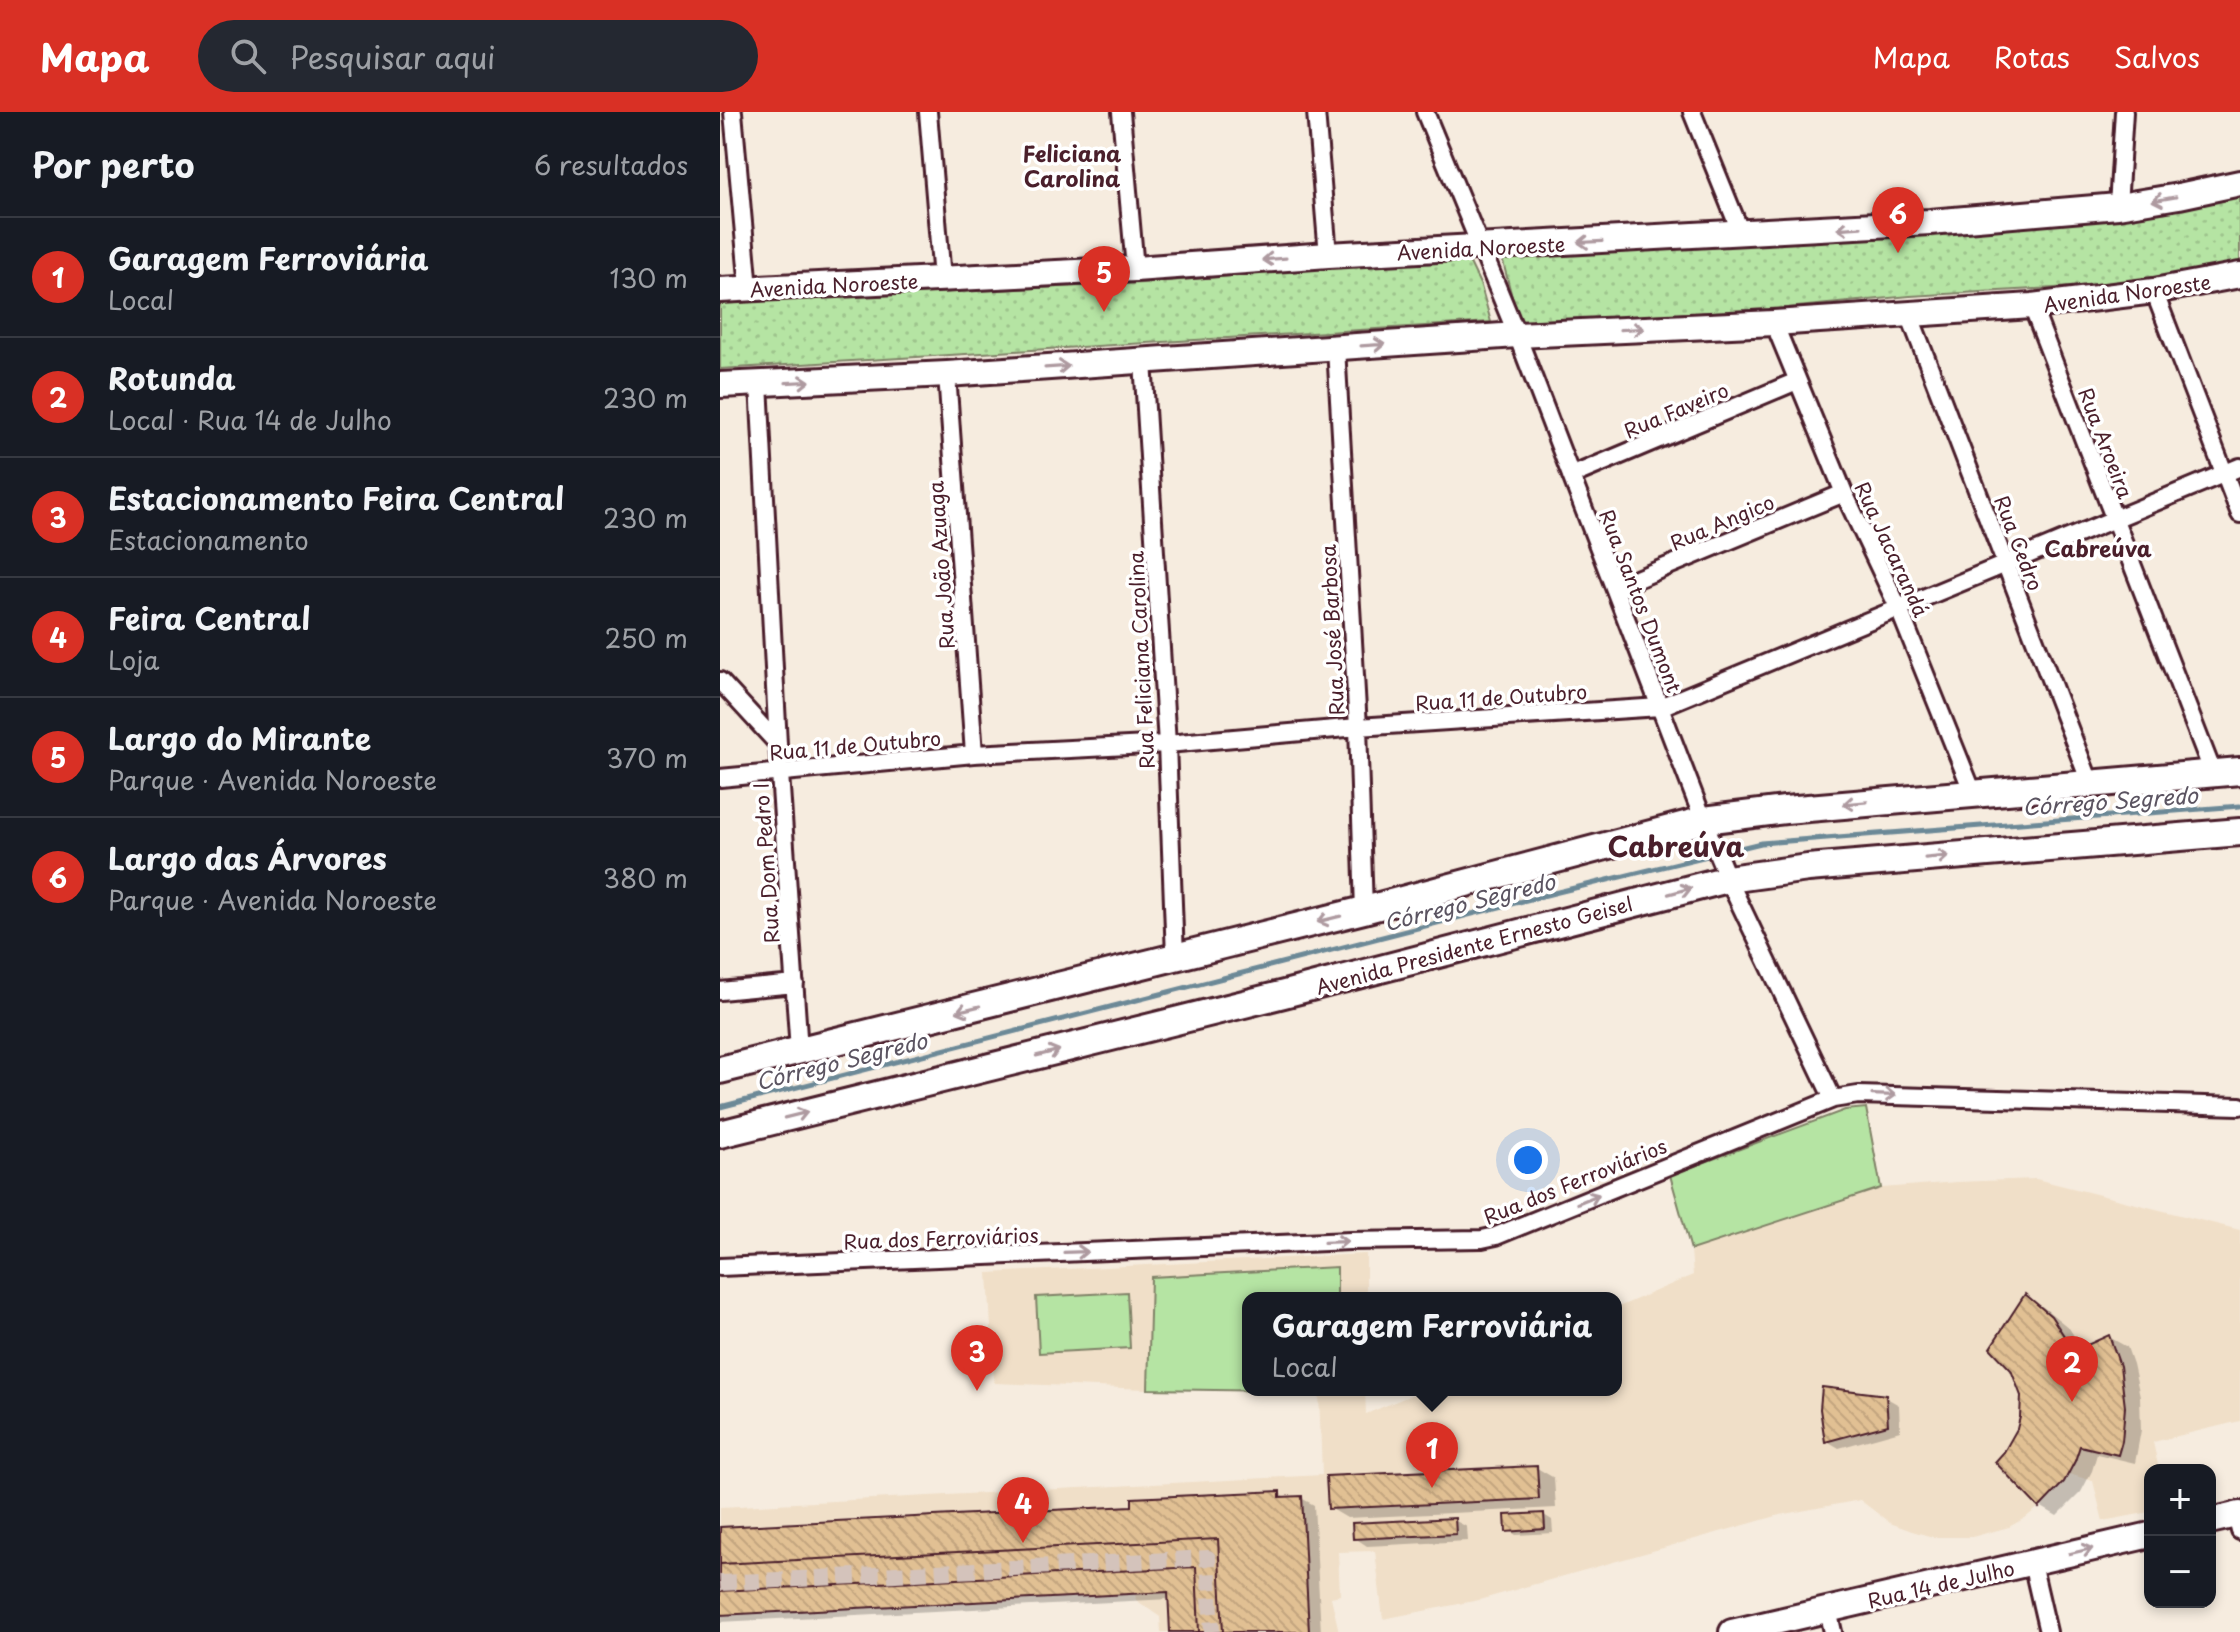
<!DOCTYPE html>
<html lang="pt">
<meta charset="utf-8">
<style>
:root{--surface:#171b24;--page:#242831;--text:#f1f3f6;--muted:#9ea1a6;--line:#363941;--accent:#d93025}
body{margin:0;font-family:"Playpen Sans",sans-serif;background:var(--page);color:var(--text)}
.controls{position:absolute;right:24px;bottom:24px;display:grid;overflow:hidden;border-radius:16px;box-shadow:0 4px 12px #0003}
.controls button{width:72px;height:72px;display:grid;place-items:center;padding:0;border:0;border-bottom:2px solid var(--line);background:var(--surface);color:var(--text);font:40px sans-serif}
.you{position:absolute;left:808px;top:1048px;width:28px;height:28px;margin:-20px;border:6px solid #fff;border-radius:50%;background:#1a73e8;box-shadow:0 0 0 12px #1a73e833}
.badge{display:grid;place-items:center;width:52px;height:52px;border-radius:50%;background:var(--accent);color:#fff;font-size:26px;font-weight:700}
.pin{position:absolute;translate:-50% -66px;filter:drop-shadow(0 2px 4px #0008)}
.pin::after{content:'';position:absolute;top:42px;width:28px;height:24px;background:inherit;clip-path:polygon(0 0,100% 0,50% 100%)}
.popup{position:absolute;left:522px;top:1180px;width:380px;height:104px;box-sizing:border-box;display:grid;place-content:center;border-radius:16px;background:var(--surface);filter:drop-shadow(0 2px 6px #0005);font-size:26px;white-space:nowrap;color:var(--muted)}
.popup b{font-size:30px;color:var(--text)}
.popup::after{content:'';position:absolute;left:50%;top:100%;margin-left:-16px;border:16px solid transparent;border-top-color:var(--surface)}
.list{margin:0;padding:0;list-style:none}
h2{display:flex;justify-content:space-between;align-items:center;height:104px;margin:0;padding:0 32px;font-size:34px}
h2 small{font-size:26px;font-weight:400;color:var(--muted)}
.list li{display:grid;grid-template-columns:52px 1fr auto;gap:24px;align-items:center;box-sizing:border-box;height:120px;padding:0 32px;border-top:2px solid var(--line)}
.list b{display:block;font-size:30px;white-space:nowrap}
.list p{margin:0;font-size:26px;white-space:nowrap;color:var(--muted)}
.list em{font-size:26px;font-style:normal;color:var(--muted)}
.icon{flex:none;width:44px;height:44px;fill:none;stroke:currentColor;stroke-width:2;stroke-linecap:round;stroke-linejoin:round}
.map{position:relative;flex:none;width:1520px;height:1520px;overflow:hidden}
header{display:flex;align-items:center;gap:48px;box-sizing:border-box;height:112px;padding:0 40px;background:var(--accent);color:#fff}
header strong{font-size:38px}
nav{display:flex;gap:44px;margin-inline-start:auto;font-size:28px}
.search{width:560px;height:72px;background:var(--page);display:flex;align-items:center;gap:20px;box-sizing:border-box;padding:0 28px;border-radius:44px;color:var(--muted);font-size:30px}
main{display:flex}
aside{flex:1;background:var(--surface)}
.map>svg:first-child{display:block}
</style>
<header>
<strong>Mapa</strong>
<div class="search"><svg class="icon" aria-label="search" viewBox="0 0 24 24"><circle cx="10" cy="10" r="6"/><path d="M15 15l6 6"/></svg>Pesquisar aqui</div>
<nav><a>Mapa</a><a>Rotas</a><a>Salvos</a></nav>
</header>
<main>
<aside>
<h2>Por perto<small>6 resultados</small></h2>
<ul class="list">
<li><span class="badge">1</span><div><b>Garagem Ferroviária</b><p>Local</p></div><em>130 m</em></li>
<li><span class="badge">2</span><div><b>Rotunda</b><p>Local · Rua 14 de Julho</p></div><em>230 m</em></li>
<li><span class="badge">3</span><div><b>Estacionamento Feira Central</b><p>Estacionamento</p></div><em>230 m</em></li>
<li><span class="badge">4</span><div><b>Feira Central</b><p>Loja</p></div><em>250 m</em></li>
<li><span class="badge">5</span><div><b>Largo do Mirante</b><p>Parque · Avenida Noroeste</p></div><em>370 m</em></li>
<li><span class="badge">6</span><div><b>Largo das Árvores</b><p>Parque · Avenida Noroeste</p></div><em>380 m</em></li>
</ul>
</aside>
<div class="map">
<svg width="1520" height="1520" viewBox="0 0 1520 1520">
<defs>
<pattern id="park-dots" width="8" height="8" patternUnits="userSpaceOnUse" patternTransform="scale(2)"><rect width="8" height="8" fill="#b5e4a3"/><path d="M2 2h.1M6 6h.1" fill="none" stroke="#9dc38c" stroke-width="1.8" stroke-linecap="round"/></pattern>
<pattern id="building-back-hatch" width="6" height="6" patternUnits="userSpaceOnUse" patternTransform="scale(2)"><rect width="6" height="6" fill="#e1c093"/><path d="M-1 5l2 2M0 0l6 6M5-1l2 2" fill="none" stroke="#c3a57f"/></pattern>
</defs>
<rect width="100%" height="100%" fill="#f6ecdf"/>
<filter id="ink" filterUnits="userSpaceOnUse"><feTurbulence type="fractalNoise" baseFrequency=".0125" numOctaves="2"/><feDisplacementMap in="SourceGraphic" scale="16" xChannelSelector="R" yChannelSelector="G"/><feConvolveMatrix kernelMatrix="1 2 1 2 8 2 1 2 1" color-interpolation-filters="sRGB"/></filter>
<g filter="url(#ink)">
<path fill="#f0dfc8" d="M 1146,996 L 1162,1076 L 1237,1070 L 1316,1067 L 1520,1118 L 1520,1309 L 1433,1330 L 1439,1358 L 1430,1358 L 1430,1400 L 1383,1409 L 1373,1369 L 1349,1362 L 1328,1388 L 1305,1406 L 1289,1415 L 1252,1425 L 1213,1425 L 1192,1419 L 1170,1411 L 1140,1388 L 1060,1403 L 759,1488 L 663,1507 L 655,1439 L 618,1440 L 620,1483 L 611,1485 L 619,1520 L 441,1520 L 440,1505 L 416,1488 L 415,1481 L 0,1503 L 0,1395 L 602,1363 L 599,1280 L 428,1277 L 274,1271 L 268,1161 L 646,1142 L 646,1186 L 528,1186 L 528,1278 L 645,1278 L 646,1302 L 703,1278 L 896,1278 L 896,1196 L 973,1163 L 971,1138 L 950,1063 L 1125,998 Z"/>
<path fill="#b5e4a3" stroke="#808267" stroke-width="2" d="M 1146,996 L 1161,1076 L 971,1138 L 950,1063 L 1125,998 Z
M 617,1155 L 617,1186 L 528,1186 L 528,1278 L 616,1278 L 616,1280 L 428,1277 L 431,1165 Z
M 407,1180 L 410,1236 L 319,1241 L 316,1185 Z"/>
<path fill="url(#park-dots)" stroke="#808267" stroke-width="2" d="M 1520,81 L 1520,156 L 1442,170 L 1190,184 L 1067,196 L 802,210 L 793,189 L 782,146 Z
M 749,149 L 761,174 L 771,210 L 0,257 L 0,191 L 422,171 L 612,156 Z"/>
<path fill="#0003" d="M 1306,1185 L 1323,1195 L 1349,1216 L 1363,1238 L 1389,1225 L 1407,1235 L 1413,1252 L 1420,1284 L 1421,1318 L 1415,1351 L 1377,1342 L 1372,1359 L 1361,1380 L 1337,1404 L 1320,1394 L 1299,1318 L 1302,1305 Z
M 1165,1285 L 1179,1293 L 1180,1319 L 1119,1336 L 1107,1329 Z
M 817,1356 L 834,1366 L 836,1396 L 627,1406 L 610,1396 Z
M 559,1381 L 569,1387 L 581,1386 L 594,1393 L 601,1520 L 452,1520 L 450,1487 L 0,1510 L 0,1417 L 414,1396 Z
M 824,1403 L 832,1408 L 833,1421 L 796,1423 L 788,1418 Z
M 734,1408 L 747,1415 L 748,1429 L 647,1434 L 635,1426 Z"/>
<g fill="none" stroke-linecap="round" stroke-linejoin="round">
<path stroke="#6c8997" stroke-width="5" d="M 0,995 L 838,780 L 1041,731 L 1520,694"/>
</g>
<path fill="url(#building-back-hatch)" stroke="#4a1f2b" stroke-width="2" d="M 1305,1182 L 1331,1204 L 1354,1239 L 1389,1223 L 1400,1254 L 1405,1295 L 1402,1329 L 1398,1343 L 1360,1334 L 1355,1349 L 1344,1370 L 1319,1396 L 1275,1350 L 1284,1340 L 1297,1317 L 1300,1305 L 1301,1284 L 1291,1258 L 1270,1236 Z
M 1102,1275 L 1166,1283 L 1168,1313 L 1105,1330 L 1100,1297 Z
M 817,1354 L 819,1387 L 608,1397 L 606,1364 Z
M 560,1379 L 560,1385 L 582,1384 L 589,1520 L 503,1520 L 498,1427 L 0,1452 L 0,1415 L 412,1394 L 412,1386 Z
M 824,1401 L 825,1417 L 786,1420 L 785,1403 Z
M 735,1406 L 736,1422 L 633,1427 L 632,1411 Z
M 498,1427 L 503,1520 L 479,1520 L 476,1455 L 0,1479 L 0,1452 Z
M 476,1455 L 479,1520 L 450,1520 L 448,1480 L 0,1503 L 0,1479 Z"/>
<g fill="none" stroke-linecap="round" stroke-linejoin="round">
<path stroke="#d4c3bb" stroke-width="16" stroke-dasharray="16 8" stroke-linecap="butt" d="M 0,1471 L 488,1446 L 492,1520"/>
<g stroke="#4a1f2b" stroke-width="22">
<path id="street" d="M 13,0 L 29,177
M 208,0 L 222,167
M 401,0 L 415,157
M 596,0 L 608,143
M 705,0 L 797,223 L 985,712 L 1008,767 L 1113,987
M 972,0 L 1021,121
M 1398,94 L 1404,0
M 1434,179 L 1520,402
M 1312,194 L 1493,661
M 1189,202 L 1371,673
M 1054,211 L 1124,381 L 1179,497 L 1253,681
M 616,236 L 638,615 L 644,798
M 423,249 L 447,632 L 455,845
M 227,262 L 254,642
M 39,272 L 58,632 L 79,939
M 851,364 L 1077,269
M 895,476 L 1124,381
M 0,569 L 58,632
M 0,666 L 254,642 L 447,632 L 638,615 L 940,595 L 1520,355
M 0,879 L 75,872
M 0,1155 L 630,1129 L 762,1127 L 776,1124 L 1113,987 L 1138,983 L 1520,994
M 1516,1403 L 1520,1419
M 1312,1451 L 1328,1520
M 1108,1498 L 1113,1520"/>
</g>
<g stroke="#4a1f2b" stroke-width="30">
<path id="secondary" d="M 0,178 L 415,157 L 608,143 L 1210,110 L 1398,94 L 1459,84 L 1520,71
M 0,273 L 227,262 L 797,223 L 1054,211 L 1312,194 L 1434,179 L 1520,163
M 1490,1409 L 1520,1402
M 1012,1520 L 1430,1423"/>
</g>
<g stroke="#4a1f2b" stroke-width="32">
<path id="primary" d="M 0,958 L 644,798 L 984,708 L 1065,698 L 1520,659
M 0,1022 L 564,882 L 1008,767 L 1088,756 L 1520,720"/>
</g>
<use href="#street" stroke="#fff" stroke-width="16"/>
<use href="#secondary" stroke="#fff" stroke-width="24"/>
<use href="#primary" stroke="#fff" stroke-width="26"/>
</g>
<defs><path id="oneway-shaft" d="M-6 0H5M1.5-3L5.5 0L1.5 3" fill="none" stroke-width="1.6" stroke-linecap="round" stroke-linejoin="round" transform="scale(2)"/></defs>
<g stroke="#ae9aa0">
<use href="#oneway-shaft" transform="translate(1444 87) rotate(170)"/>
<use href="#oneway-shaft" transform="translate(1129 116) rotate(176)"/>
<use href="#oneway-shaft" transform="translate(870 130) rotate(177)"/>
<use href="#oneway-shaft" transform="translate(554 147) rotate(176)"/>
<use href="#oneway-shaft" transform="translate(912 217) rotate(-3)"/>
<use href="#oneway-shaft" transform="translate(653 233) rotate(-4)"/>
<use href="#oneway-shaft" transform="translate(337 255) rotate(-4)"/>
<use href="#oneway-shaft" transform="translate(78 270) rotate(-3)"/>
<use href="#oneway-shaft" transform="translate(1135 691) rotate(175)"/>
<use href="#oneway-shaft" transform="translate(1217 745) rotate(-5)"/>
<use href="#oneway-shaft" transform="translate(960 779) rotate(-15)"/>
<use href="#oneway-shaft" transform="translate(609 807) rotate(166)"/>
<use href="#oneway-shaft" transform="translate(248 897) rotate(166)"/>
<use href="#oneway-shaft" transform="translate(328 941) rotate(-14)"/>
<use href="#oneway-shaft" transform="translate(1164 983) rotate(2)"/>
<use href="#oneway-shaft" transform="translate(76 1003) rotate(-14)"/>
<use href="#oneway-shaft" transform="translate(868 1087) rotate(-22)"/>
<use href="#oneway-shaft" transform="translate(616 1130) rotate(-2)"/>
<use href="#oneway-shaft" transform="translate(356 1140) rotate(-2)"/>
<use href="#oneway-shaft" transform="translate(1361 1439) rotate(-13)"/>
</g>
</g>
<g text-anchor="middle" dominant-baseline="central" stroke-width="7" stroke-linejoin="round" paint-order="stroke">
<g font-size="20" fill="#4a1f2b" stroke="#fff">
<text transform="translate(761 136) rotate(-3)">Avenida Noroeste</text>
<text transform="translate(114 173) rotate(-3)">Avenida Noroeste</text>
<text transform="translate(1407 181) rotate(-8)">Avenida Noroeste</text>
<text transform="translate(956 298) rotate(-23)">Rua Faveiro</text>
<text transform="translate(1386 331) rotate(69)">Rua Aroeira</text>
<text transform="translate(1002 410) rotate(-23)">Rua Angico</text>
<text transform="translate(1299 431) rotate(69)">Rua Cedro</text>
<text transform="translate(1172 437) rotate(65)">Rua Jacarandá</text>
<text transform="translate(221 453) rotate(-94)">Rua João Azuaga</text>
<text transform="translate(921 489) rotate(69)">Rua Santos Dumont</text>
<text transform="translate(612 518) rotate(-93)">Rua José Barbosa</text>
<text transform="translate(421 548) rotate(-93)">Rua Feliciana Carolina</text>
<text transform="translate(781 585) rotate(-4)">Rua 11 de Outubro</text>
<text transform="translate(135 633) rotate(-5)">Rua 11 de Outubro</text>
<text transform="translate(46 751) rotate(-94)">Rua Dom Pedro I</text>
<text transform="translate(754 833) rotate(-15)">Avenida Presidente Ernesto Geisel</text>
<text transform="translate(855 1069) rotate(-22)">Rua dos Ferroviários</text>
<text transform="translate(221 1126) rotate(-2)">Rua dos Ferroviários</text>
<text transform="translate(1221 1472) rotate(-13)">Rua 14 de Julho</text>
</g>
<g font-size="22" font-weight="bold" fill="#4a1f2b" stroke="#fff">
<text x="352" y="40">Feliciana<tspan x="352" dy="25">Carolina</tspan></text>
<text x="1378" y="435">Cabreúva</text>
</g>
<g font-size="22" font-style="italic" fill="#5b5461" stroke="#fff">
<text transform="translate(1390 688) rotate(-4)">Córrego Segredo</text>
<text transform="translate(749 789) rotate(-14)">Córrego Segredo</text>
<text transform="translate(121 948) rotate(-14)">Córrego Segredo</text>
</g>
<g font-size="28" font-weight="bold" fill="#4a1f2b" stroke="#fff">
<text x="956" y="733">Cabreúva</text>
</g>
</g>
</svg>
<div class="controls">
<button>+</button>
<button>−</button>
</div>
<div class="you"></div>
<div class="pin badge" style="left:712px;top:1376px">1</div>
<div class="popup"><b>Garagem Ferroviária</b>Local</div>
<div class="pin badge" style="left:1352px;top:1290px">2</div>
<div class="pin badge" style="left:257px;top:1279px">3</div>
<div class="pin badge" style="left:303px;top:1431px">4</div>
<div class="pin badge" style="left:384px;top:200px">5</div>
<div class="pin badge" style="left:1178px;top:141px">6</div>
</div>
</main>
